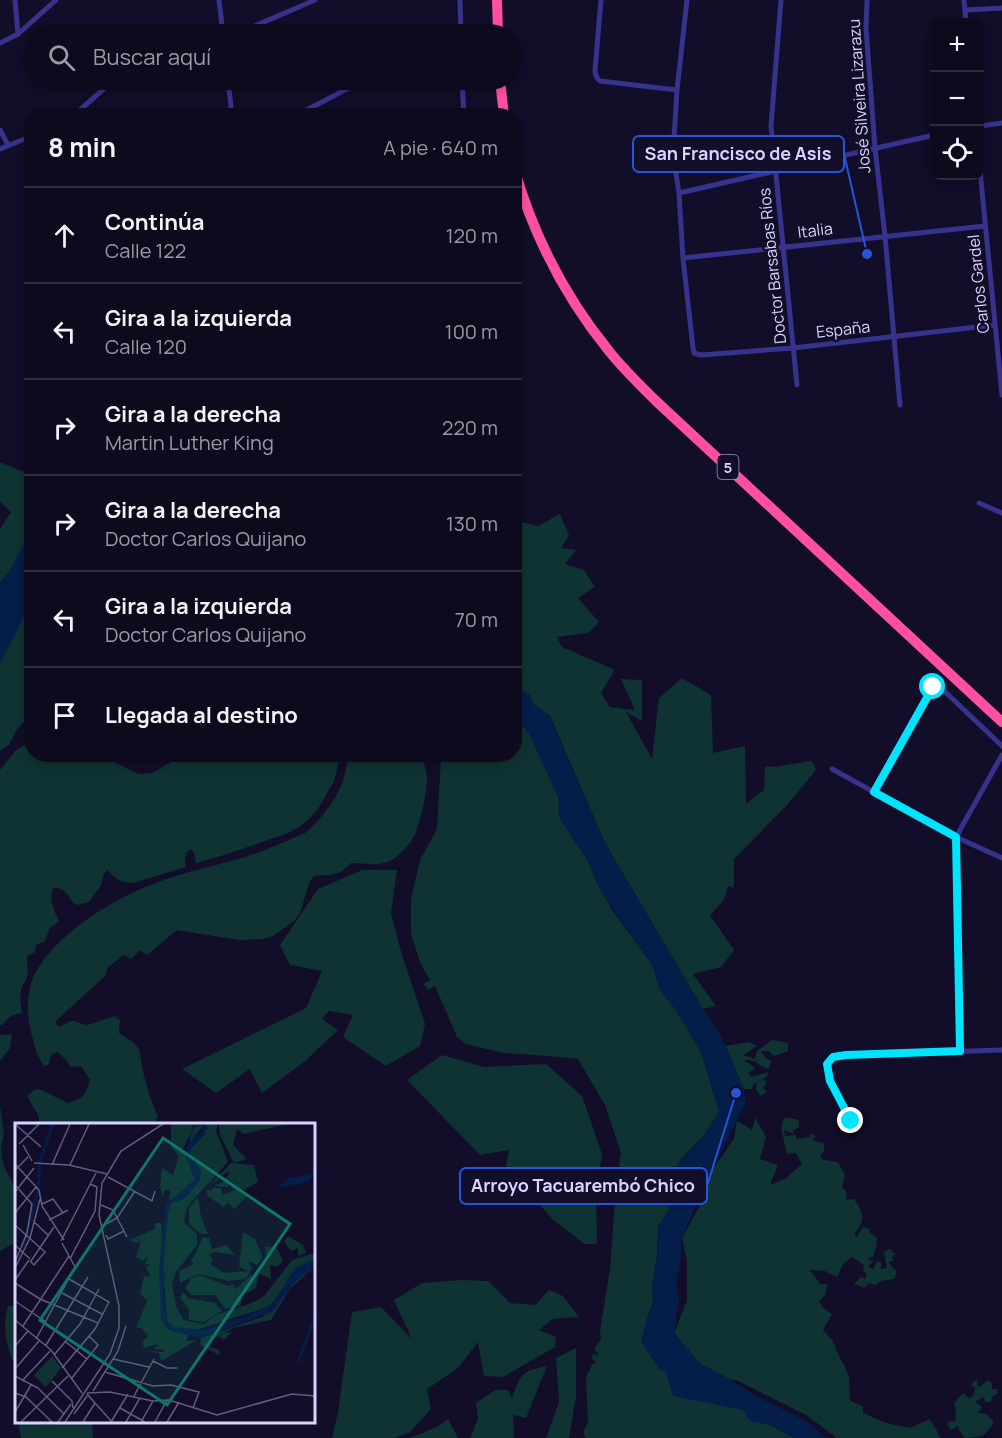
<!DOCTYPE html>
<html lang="es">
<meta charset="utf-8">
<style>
:root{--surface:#0e0a1e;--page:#171327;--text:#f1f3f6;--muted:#9b9aa4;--line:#2e2b3c}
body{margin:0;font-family:Manrope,sans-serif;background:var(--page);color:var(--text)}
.controls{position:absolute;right:18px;top:18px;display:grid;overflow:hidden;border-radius:12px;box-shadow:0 3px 9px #0003}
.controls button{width:54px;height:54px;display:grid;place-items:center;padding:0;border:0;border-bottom:2px solid var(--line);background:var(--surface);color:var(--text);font:30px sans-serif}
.stop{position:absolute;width:18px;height:18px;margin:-14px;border:4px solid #00e4ff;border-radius:50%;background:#fff}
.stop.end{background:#00e4ff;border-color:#fff;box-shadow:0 2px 6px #0008}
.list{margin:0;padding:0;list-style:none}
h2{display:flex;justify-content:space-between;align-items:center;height:78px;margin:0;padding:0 24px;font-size:26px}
h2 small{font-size:20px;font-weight:400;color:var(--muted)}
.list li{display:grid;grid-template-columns:39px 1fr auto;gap:18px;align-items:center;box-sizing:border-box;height:96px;padding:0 24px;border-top:2px solid var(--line)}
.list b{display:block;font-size:22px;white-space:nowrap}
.list p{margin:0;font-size:20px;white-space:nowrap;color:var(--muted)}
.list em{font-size:20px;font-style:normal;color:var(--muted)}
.icon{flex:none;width:33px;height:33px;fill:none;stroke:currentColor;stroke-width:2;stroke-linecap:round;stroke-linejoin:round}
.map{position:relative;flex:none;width:1002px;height:1438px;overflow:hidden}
.search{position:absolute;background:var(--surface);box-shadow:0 3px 9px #0003;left:24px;top:24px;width:498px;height:66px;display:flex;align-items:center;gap:15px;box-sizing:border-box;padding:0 21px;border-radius:33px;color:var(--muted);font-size:22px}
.panel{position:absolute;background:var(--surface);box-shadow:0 3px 9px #0003;left:24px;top:108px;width:498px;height:654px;border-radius:24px}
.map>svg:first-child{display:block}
</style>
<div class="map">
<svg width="1002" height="1438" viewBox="0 0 1002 1438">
<rect width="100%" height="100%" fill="#120d28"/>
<path fill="#0f3332" d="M 0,463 L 2,463 L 27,473 L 31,470 L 32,531 L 9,572 L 0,583 L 0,529 L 11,512 L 0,501 Z
M 560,514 L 569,535 L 561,548 L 576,550 L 565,564 L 584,570 L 595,587 L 578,598 L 599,622 L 588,633 L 557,637 L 562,647 L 615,670 L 601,693 L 610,707 L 635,710 L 621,679 L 642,680 L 642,721 L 626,712 L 652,759 L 659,698 L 682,678 L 711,695 L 713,753 L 745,746 L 746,804 L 764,790 L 765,766 L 774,767 L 812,761 L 816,770 L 787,805 L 734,859 L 734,888 L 728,886 L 724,900 L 710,915 L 734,950 L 721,967 L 693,974 L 716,1006 L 703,1009 L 605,843 L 550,716 L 533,704 L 529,694 L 516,688 L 515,685 L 514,520 L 538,526 Z
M 31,602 L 31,713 L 16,731 L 9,745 L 0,751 L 0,663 Z
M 515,717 L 529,733 L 558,796 L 560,818 L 588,861 L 595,879 L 612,910 L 653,966 L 659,988 L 676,1010 L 701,1052 L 719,1112 L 705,1134 L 681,1159 L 666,1183 L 669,1210 L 658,1227 L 657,1255 L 652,1287 L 653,1302 L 647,1318 L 666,1372 L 743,1410 L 794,1438 L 586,1438 L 583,1432 L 588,1422 L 586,1377 L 592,1365 L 596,1362 L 591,1358 L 593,1354 L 599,1355 L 594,1349 L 601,1339 L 600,1331 L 610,1269 L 616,1186 L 621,1153 L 605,1105 L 578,1059 L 548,1056 L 504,1053 L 466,1044 L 457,1037 L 435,986 L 428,990 L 424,984 L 430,980 L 420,962 L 411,934 L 411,899 L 420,860 L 437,829 L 441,759 L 440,755 L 514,754 Z
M 31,741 L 32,754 L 100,755 L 136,773 L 142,774 L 152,773 L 173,761 L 182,761 L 192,755 L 340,754 L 340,758 L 334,781 L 318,809 L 308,820 L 299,827 L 286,834 L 221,856 L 196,863 L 194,853 L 191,849 C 183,854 185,859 186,867 L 133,883 C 120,883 115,878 107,870 L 104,874 L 101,885 L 89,902 L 77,905 C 66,898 69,888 53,888 C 49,898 53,910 59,920 L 55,925 L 50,927 L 45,941 L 36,945 L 35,952 L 27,956 L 28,975 L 21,989 L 20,998 L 22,1013 C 12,1014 8,1018 2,1025 L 0,1025 L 0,770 L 16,750 Z
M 348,755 L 420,755 C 423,761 426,769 427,777 C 428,789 419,830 412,840 C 408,846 399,856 392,860 C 379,867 365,863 351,863 C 338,877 332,874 314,876 L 310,881 L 300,913 L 294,921 L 273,936 L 263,939 L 239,940 L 177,930 L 147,955 L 140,950 L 131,959 L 124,955 L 108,967 L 105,976 L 56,1021 L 57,1025 L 60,1027 L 70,1021 L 75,1021 L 85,1025 L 91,1024 L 115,1016 L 120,1020 L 119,1033 L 134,1043 L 139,1049 L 144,1076 L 151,1100 L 158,1117 L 154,1124 L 39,1124 L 39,1117 L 27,1096 L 34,1090 L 39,1089 L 68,1103 C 83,1099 86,1095 90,1080 L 81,1066 L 71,1067 L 65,1059 L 58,1052 L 52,1054 L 48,1065 L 44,1066 C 36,1054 35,1047 31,1032 C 27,1016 26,995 33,978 C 52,936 111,900 153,884 C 185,871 221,865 254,854 C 271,848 288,840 305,833 C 312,828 316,822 322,816 C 338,796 346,781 348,755 Z
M 362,870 L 397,870 L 391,913 L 402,955 L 425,1024 L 420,1046 L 386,1066 L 343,1037 L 353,1015 L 329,1011 L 322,1019 L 338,1030 L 304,1062 L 262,1093 L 250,1069 L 216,1093 L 182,1069 L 306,1008 L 322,971 L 290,965 L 280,945 L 318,889 Z
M 12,1034 L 10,1048 L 0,1061 L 0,1035 Z
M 772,1040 L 788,1043 L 788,1051 L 774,1056 L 769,1051 L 761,1051 L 765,1057 L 771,1061 L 769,1069 C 757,1066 758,1059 744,1060 L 755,1068 L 752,1071 L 748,1073 L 751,1077 L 768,1072 L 767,1077 L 762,1079 L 767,1082 L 763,1088 L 767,1092 L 760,1096 L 756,1089 L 757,1082 L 753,1085 L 752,1089 L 744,1089 L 725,1046 L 749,1042 L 757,1046 L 743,1055 L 755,1059 L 757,1051 Z
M 442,1055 L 484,1067 L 546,1064 L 582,1096 L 602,1154 L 596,1193 L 597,1244 L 585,1244 L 553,1220 L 506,1166 L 509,1150 L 480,1155 L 407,1080 Z
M 0,1106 L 4,1134 L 1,1149 L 3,1164 L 16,1189 L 16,1242 L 0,1251 Z
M 755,1117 L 766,1137 L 760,1159 L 778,1165 L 770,1185 L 785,1179 L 802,1164 L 796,1153 L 787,1154 L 781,1128 L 784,1118 L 789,1118 L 799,1120 L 799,1127 L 793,1131 L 794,1134 L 784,1130 L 785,1136 L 796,1135 L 796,1139 L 810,1137 L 811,1133 L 817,1137 L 812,1138 L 814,1141 L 824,1143 L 824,1151 L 820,1157 L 824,1160 L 838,1162 L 845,1175 L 842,1187 L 847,1193 L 846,1200 L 854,1199 C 863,1213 867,1218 855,1233 L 856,1238 L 863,1227 L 870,1229 L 870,1233 L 877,1238 L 876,1248 L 873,1257 L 868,1258 L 873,1262 L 868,1266 L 873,1270 L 877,1261 L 882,1263 L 880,1269 L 887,1268 L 884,1252 L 889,1249 L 893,1251 L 892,1252 L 896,1253 L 892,1257 L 893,1261 L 888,1262 L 897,1272 L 894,1279 L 881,1281 L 875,1285 L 869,1283 L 864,1288 L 854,1284 L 861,1277 L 865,1279 L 867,1274 L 863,1271 L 864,1265 L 852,1257 L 843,1264 L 837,1277 L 825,1271 L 810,1270 L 820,1284 L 828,1284 L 825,1295 L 819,1301 L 824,1309 L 832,1314 L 823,1330 L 833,1341 L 838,1354 L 845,1367 L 849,1377 L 850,1401 L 863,1406 L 863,1413 L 886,1423 L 910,1428 L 930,1419 L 941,1438 L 837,1438 L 806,1415 L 738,1381 L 729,1379 L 699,1363 L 674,1333 L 687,1301 L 687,1261 L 682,1238 L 699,1207 L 700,1195 L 715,1166 L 734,1139 L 737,1121 L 752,1130 Z
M 462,1280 L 488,1281 L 510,1303 L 535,1305 L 549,1290 L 563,1296 L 579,1317 L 553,1319 L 539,1330 L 556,1337 L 555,1347 L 503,1377 L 484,1376 L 478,1342 L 458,1368 L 427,1389 L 431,1409 L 410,1432 L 395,1438 L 332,1438 L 338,1412 L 352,1312 L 381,1307 L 412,1339 L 394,1300 L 422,1283 Z
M 8,1306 L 16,1306 L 16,1361 L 12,1359 C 5,1341 3,1324 8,1306 Z
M 576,1348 L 576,1396 L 569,1438 L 546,1438 L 559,1402 L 556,1358 Z
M 547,1366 L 526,1418 L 513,1415 L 514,1438 L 470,1438 L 478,1419 L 476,1403 L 495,1390 L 508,1390 L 512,1398 C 521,1373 522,1371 547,1366 Z
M 975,1380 L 978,1381 L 977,1385 L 979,1387 L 989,1380 L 992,1384 L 992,1389 L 997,1389 L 998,1393 L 992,1397 L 991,1402 L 986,1402 L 983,1397 L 975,1402 L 982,1407 L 978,1413 L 986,1414 L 994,1422 C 989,1430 985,1437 975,1437 C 972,1438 969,1437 965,1438 L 959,1430 L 959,1426 L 950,1430 L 947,1422 L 955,1421 L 956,1411 L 954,1403 L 963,1393 L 969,1398 L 974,1395 L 975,1387 L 971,1385 Z
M 448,1419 L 458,1438 L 410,1438 L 437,1427 Z
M 18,1422 L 51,1425 L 63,1422 L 92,1422 L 93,1438 L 21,1438 Z"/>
<path fill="#051d49" d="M 31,531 L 31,602 L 0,663 L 0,583 L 9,572 Z
M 514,685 L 517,688 L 529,694 L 533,704 L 549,716 L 605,843 L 703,1009 L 717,1028 L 728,1051 L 743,1087 L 746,1102 L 700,1195 L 682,1238 L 680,1266 L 676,1280 L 679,1299 L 674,1333 L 699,1363 L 729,1379 L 756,1396 L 806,1421 L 826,1438 L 794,1438 L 771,1425 L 750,1421 L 743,1410 L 673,1396 L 666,1372 L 660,1370 L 641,1342 L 647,1318 L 653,1302 L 652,1287 L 657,1255 L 658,1227 L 669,1210 L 666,1183 L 681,1159 L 705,1134 L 719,1112 L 701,1052 L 676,1010 L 659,988 L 653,966 L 613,910 L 595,879 L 588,861 L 560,818 L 558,796 L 529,733 L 515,717 Z"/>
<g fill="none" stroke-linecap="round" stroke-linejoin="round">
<path stroke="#37338c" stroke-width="5" d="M 15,0 L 18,34
M 219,0 L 223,34
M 460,0 L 461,34
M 601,0 L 595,70 C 595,75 596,78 600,81 L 677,90
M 687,0 L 677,90 L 673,154 L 679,193 L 683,258 L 693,348 L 694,353 L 701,355 L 793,348 L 995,325
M 781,0 L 771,126 L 797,385
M 867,0 L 866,28 L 875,148 L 885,236 L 900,405
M 964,0 L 966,22
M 965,10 L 1002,8
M 236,34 L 315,0
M 0,43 L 18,34 L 56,0
M 228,80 L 232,116
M 462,80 L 464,116
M 73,116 L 114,80
M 295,116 L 364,80
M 980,126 L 1002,123
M 0,130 L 8,145
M 0,149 L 32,136
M 980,170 L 1002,395
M 679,193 L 934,135
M 683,258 L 985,226
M 514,283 L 515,283
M 979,503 L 1002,513
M 832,769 L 956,837 L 1002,858
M 874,792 L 933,687 L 938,685 L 1002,746
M 960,1051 L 956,837 L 1002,755
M 851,1121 L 830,1081 L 827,1064 L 833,1057 L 846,1055 L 1002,1050"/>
<path stroke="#ff4fa2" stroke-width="10" d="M 497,0 L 498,34
M 500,80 L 504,116
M 514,168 C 533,234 565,297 609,351 C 623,369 640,385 656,401 L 1002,722"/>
</g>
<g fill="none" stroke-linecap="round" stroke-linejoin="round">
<path stroke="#00e4ff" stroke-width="8" d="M 851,1121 L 830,1081 L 827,1064 L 833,1057 L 846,1055 L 960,1051 L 956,837 L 874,792 L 933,687"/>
</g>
<g text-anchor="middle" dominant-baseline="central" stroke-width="5" stroke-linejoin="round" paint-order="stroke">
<rect fill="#120d28" stroke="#9d98be" stroke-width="1.5" x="717.5" y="455" width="21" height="24" rx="4.5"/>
<g font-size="15" font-weight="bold" fill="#d9d4ff">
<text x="728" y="467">5</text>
</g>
<g font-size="16" fill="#d9d4ff" stroke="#120d28">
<text transform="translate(859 96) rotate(-94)">José Silveira Lizarazu</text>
<text transform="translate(815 230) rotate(-7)">Italia</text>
<text transform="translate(772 266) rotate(-96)">Doctor Barsabas Ríos</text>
<text transform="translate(978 284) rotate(-96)">Carlos Gardel</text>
<text transform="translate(843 329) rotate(-6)">España</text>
</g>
</g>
<g transform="translate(15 1123)">
<rect width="300" height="300" fill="#120d28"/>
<path d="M 156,1 L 179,1 L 176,6 L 181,1 L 188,3 L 175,20 L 175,12 L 168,26 L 180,56 L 171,68 L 154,78 L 155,67 L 150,67 L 148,74 L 145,64 L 147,45 L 158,52 L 164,33 L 156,24 ZM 191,1 L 203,1 L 201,8 L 213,39 L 172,84 L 169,99 L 182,111 L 182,122 L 161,149 L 157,161 L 161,183 L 169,197 L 189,201 L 201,192 L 239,179 L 249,173 L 277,137 L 300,130 L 300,136 L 284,146 L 254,184 L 181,207 L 158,204 L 152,198 L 148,145 L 153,90 L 156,80 L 174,71 L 185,52 L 174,28 L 190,10 ZM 204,1 L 273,1 L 229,11 L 222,6 L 218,22 L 232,36 L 219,40 L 205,12 ZM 216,40 L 239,42 L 243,59 L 229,67 L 216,65 L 216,60 L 212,64 L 199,63 L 208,59 L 215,50 L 212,49 L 194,63 ZM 197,65 L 206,65 L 207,72 L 222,66 L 234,71 L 219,86 L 214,80 L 208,84 L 193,73 L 191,66 L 197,68 ZM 183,74 L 186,94 L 193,111 L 186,111 L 174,101 L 174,85 ZM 147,94 L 146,196 L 157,208 L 173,211 L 172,218 L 182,217 L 146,238 L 144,230 L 129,227 L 149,229 L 150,227 L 139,226 L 143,221 L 129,225 L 127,219 L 133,213 L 127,205 L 121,205 L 132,178 L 125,170 L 129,153 L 136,154 L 131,145 L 135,141 L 129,142 L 134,132 L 128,138 L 121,134 L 126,117 L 121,120 L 114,117 L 140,106 L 140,100 L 147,100 ZM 228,109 L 240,116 L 248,134 L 242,142 L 233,138 L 237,146 L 231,156 L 214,158 L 183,151 L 165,160 L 164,148 L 179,141 L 176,139 L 188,114 L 194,115 L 197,126 L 212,122 L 220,132 L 199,129 L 194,132 L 198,136 L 195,141 L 209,150 L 232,148 L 224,143 ZM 273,113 L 288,122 L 291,130 L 283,133 L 283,125 L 276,128 L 269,118 ZM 250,123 L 262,125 L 268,138 L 262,144 L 255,142 L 256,156 L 244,151 L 241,165 L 227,173 L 226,182 L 210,186 L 200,172 L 177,172 L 170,165 L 176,155 L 185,152 L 213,163 L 218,161 L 221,166 L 236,152 L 241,153 L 239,151 L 251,135 ZM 300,143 L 274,167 L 256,197 L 218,205 L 209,210 L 217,209 L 209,217 L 203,213 L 195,217 L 196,225 L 204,226 L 204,232 L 185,222 L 186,215 L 247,194 L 287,151 ZM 168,169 L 173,175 L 200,180 L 207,188 L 189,199 L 174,197 L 174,186 L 165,175 ZM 37,233 L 46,245 L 31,264 L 19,252 Z" fill="#0f3332"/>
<path d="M 179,1 L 183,4 L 179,4 L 174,20 L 187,8 L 188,1 L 193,5 L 174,28 L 186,48 L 185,58 L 169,76 L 156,80 L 153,90 L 148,145 L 149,152 L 152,147 L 148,167 L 152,198 L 158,204 L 190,207 L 249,186 L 259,179 L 280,145 L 300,136 L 300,143 L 281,157 L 257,189 L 186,215 L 154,207 L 146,197 L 144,145 L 151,82 L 180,56 L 170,29 ZM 300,50 L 293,59 L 262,65 L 274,55 Z" fill="#051d49"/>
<path fill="none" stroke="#051d49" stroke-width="3" d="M 6,130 L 23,68 L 25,38 L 38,1M 283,240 L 300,193"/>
<path fill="none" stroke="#625d7e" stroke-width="1.5" d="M 0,1 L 26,24M 4,21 L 24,1M 8,22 L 17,38M 19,40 L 54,42 L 92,51M 0,41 L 24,67 L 27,83 L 49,117M 37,42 L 55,1M 55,42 L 74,1M 0,47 L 13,34M 93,54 L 137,78 L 140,68M 0,62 L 17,81 L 12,110 L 0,139M 0,69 L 19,45M 27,81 L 38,76 L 48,90M 86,82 L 98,87 L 112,114M 0,90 L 21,64M 34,97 L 53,87M 18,98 L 33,112M 0,102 L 30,129 L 19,142 L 15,138M 89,102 L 102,95 L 120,68M 91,112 L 93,116 L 109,108M 46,118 L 81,50M 0,122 L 15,136M 55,136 L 80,88 L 82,64 L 75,61M 16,138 L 39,104M 0,145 L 15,115 L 25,76M 0,157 L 14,137M 0,160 L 25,176 L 83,200M 47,170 L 87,191M 0,178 L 31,199M 0,197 L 36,227 L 67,270M 8,203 L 54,133M 21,216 L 60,144 L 47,120M 51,219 L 72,236M 31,222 L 73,154M 0,223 L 13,208M 39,232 L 65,201 L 84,166M 98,236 L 134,244M 138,238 L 152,245 L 162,245M 47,245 L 80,206 L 94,179 L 54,156M 0,246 L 24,218M 90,249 L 138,263 L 156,262 L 184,269 L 178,285M 0,253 L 23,265 L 49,291M 56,256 L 83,222 L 74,213M 7,258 L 35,228M 37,258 L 57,278 L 58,285M 78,268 L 103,228 L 111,203M 0,270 L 11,274 L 37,299M 72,270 L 95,269 L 138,278 L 154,277 L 202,292 L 277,271 L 300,273M 72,271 L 97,299M 119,273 L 139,236M 105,285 L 130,299M 0,289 L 16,262M 59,291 L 72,273M 6,299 L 53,253M 43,299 L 56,281M 50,299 L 95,231 L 104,205 L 104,183 L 84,92 L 87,60 L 106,28 L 148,1M 68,299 L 80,280M 96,299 L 113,271M 111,299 L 125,275M 126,299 L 138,278M 140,299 L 152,277M 152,299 L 164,279"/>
<path fill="#0f766e" fill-opacity="0.15" stroke="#0f766e" stroke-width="3" d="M 148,15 L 275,101 L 152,282 L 25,197 Z"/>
<rect width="300" height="300" fill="none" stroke="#d9d4ff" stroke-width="3"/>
</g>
<path fill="none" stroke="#2655da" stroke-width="2" d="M867 254L844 154M736 1093L707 1186"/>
<g fill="#2655da" stroke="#120d28" stroke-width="2">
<circle cx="867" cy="254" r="6"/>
<circle cx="736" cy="1093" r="6"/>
</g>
<g fill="#120d28" stroke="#2655da" stroke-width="2">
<rect x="633" y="136" width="211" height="36" rx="6"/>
<rect x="460" y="1168" width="247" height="36" rx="6"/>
</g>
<g font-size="18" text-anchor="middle" font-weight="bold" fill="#d9d4ff">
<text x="738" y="160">San Francisco de Asis</text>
<text x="583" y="1192">Arroyo Tacuarembó Chico</text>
</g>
</svg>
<div class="controls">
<button>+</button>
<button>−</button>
<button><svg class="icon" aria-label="locate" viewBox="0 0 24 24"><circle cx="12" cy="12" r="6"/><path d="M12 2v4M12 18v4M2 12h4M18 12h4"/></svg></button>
</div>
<div class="stop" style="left:933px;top:687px"></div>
<div class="stop end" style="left:851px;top:1121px"></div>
<div class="search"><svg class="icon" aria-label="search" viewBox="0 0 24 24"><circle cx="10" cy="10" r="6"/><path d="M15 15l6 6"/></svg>Buscar aquí</div>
<section class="panel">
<h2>8 min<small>A pie · 640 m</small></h2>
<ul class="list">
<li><svg class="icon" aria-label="ahead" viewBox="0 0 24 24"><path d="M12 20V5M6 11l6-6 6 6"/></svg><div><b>Continúa</b><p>Calle 122</p></div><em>120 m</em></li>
<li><svg class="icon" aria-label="left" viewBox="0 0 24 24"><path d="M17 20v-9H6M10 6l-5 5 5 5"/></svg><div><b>Gira a la izquierda</b><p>Calle 120</p></div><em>100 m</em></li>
<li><svg class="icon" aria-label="right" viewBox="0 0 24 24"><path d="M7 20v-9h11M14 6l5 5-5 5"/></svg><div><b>Gira a la derecha</b><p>Martin Luther King</p></div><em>220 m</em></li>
<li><svg class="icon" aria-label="right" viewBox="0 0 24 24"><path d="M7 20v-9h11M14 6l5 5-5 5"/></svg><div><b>Gira a la derecha</b><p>Doctor Carlos Quijano</p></div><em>130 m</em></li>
<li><svg class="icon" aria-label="left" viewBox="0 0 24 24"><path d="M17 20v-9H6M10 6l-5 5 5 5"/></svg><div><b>Gira a la izquierda</b><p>Doctor Carlos Quijano</p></div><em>70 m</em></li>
<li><svg class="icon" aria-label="arrive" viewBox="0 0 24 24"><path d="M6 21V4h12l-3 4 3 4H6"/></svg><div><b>Llegada al destino</b></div></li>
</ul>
</section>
</div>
